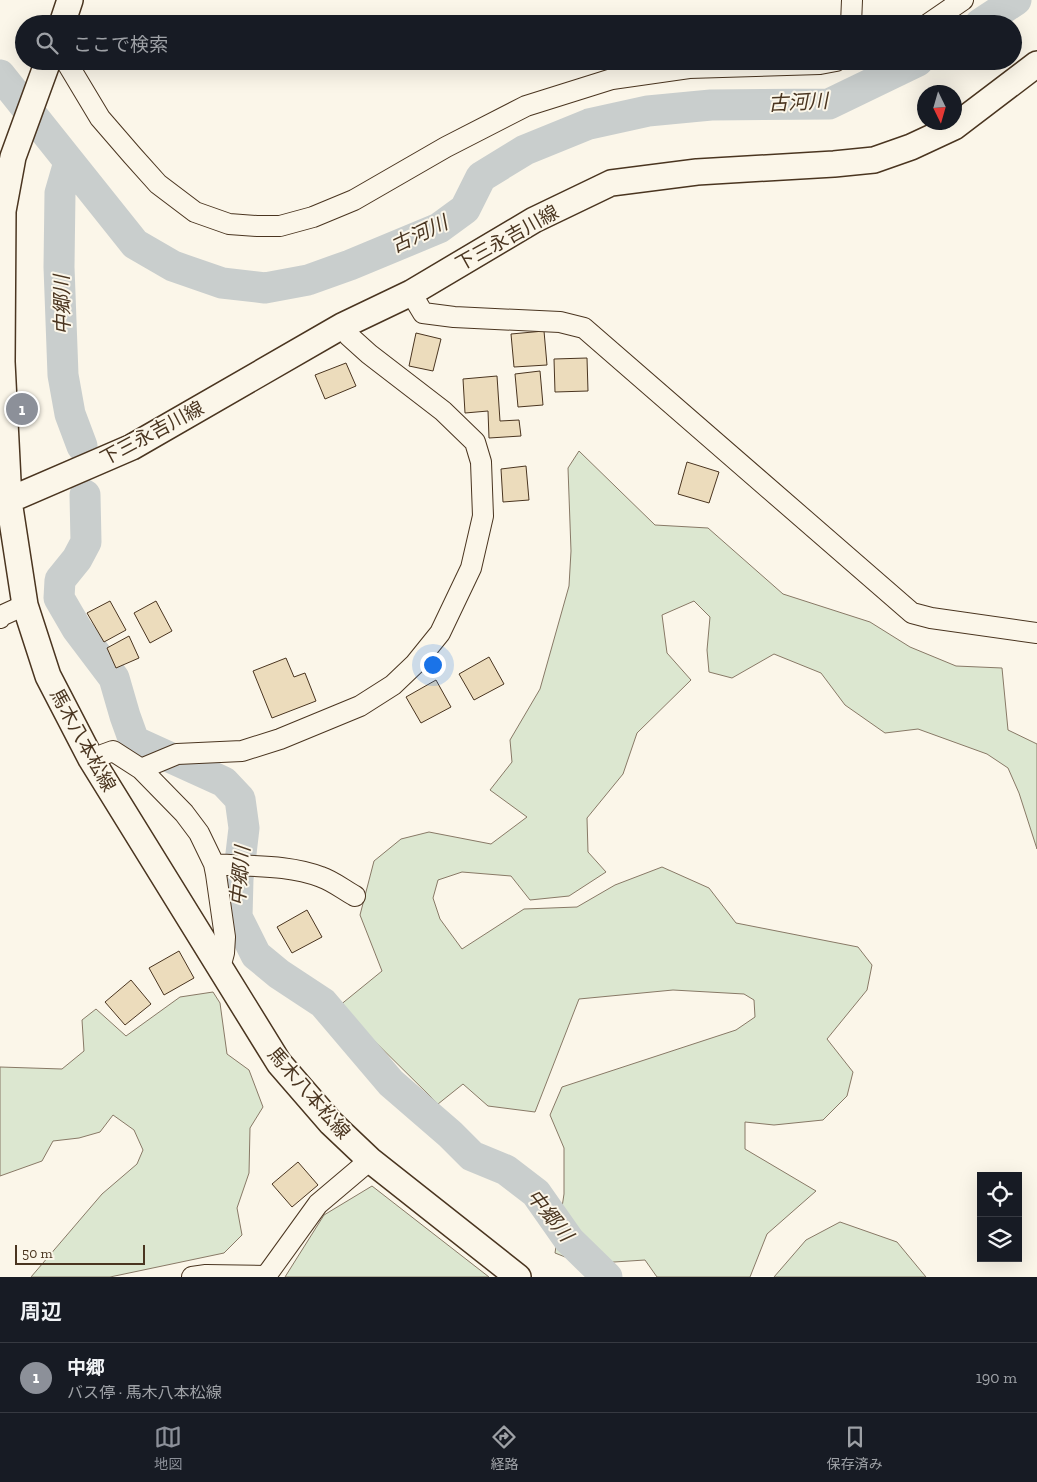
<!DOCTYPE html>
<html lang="ja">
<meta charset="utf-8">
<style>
:root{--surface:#171b24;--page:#20242c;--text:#f1f3f6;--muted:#9ea1a6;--line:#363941;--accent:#8c9099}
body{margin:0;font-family:"Zilla Slab","Noto Sans JP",serif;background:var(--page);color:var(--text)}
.controls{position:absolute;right:15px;bottom:15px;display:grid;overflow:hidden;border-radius:0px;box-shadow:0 5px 20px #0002}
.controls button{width:45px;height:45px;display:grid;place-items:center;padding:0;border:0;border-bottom:1px solid var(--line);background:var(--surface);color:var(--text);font:25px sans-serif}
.compass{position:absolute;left:917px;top:85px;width:45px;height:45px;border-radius:50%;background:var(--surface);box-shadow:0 5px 20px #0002;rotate:175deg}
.scale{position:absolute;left:15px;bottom:12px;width:130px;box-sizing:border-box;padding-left:5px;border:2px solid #4a3520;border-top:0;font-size:14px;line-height:18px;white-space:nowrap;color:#4a3520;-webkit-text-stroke:4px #fbf6e9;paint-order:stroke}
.you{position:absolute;left:432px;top:664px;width:18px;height:18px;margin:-12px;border:4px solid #fff;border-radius:50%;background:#1a73e8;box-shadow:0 0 0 8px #1a73e833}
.badge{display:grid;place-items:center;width:32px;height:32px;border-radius:50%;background:var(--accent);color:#fff;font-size:16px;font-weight:700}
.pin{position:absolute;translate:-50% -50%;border:2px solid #fff;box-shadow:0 1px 5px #0006}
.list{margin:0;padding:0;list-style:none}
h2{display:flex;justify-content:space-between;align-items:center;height:65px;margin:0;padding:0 20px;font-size:21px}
h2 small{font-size:16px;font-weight:400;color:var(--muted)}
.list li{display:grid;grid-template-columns:32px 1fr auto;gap:15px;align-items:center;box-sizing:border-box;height:70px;padding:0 20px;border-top:1px solid var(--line)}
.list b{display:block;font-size:19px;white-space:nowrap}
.list p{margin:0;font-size:16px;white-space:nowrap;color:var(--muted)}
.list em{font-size:16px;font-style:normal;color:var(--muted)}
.icon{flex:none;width:28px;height:28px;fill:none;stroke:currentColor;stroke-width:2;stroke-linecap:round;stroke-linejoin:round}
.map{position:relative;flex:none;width:1037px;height:1277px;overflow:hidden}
.search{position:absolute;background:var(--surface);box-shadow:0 5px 20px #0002;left:15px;right:15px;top:15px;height:55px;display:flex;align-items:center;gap:12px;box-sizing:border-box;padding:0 18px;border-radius:28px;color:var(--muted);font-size:19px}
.sheet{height:135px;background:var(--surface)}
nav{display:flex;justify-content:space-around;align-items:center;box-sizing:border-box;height:70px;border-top:1px solid var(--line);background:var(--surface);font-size:14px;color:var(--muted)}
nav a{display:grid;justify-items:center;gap:2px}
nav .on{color:var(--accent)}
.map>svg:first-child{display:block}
</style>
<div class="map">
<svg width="1037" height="1277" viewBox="0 0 1037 1277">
<rect width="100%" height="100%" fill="#fbf6e9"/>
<path fill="#dce7d0" stroke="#887966" d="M 579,451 L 655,525 L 708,528 L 783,594 L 870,622 L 910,647 L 956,666 L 1002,668 L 1008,730 L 1037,744 L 1037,849 L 1019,793 L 1008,768 L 987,754 L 918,729 L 885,733 L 845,705 L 821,673 L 774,654 L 732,678 L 709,672 L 707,650 L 710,617 L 694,601 L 662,615 L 667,653 L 691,680 L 637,733 L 623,774 L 587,818 L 588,852 L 606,872 L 569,896 L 530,900 L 511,876 L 462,872 L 438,880 L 433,898 L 440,919 L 462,949 L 524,909 L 577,907 L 615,885 L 662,867 L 709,888 L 736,923 L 858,947 L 872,965 L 867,990 L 827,1039 L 853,1072 L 847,1096 L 823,1120 L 774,1125 L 745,1122 L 745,1149 L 816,1191 L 767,1234 L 750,1277 L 657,1277 L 645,1260 L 583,1264 L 555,1253 L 564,1194 L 564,1148 L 550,1115 L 562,1087 L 736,1030 L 755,1017 L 754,1000 L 744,994 L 673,990 L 579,999 L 535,1112 L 488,1106 L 463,1084 L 438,1104 L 339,1006 L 382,971 L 360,915 L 374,861 L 401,839 L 429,832 L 491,844 L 527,817 L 490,790 L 512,762 L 510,740 L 540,689 L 569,586 L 571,551 L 568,468 Z
M 213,992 L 220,1003 L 227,1054 L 249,1070 L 263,1107 L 250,1128 L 249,1173 L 237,1208 L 242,1235 L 224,1253 L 110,1277 L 31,1277 L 102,1194 L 137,1164 L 143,1150 L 134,1130 L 113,1115 L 100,1132 L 79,1138 L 53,1141 L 42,1161 L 0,1176 L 0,1067 L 62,1069 L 84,1051 L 82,1020 L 96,1009 L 126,1036 L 180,997 Z
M 372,1186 L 489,1277 L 285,1277 L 324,1215 Z
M 840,1222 L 897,1242 L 926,1277 L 774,1277 L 806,1240 Z"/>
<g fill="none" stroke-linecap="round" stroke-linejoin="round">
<path stroke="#c9cecd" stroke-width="31" d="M 980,24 L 1016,0
M 0,75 L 135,244 L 173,266 L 222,283 L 265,288 L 308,280 L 350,265 L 439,228 L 465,209 L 481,177 L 525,150 L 589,124 L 648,111 L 711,105 L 829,104 L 918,61
M 69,162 L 60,193 L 59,267 L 63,375 L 70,414 L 82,446
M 85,495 L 86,542 L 77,559 L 60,580 L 59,598 L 77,629 L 114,678 L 125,716 L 134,741 L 224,782 L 240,799 L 244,828 L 238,879 L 237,917 L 256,955 L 279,974 L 323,1003 L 391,1083 L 450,1134 L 472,1156 L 506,1170 L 536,1193 L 569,1240 L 607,1277"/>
</g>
<path fill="#ecdcbc" stroke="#4a3520" d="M 544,331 L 547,365 L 514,367 L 511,334 Z
M 416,333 L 441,339 L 433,371 L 409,366 Z
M 587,358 L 588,391 L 555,392 L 554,359 Z
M 346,363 L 356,386 L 325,399 L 315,375 Z
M 540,371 L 543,405 L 518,407 L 515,374 Z
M 497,376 L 500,421 L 519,420 L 521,436 L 489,438 L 488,411 L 465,413 L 463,379 Z
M 687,462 L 719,472 L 709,503 L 678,494 Z
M 526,466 L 529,500 L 503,502 L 501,469 Z
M 110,601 L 126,630 L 104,642 L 87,613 Z
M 156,601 L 172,631 L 150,643 L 134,613 Z
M 129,636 L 139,658 L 116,668 L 107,648 Z
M 489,657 L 504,684 L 474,700 L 459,674 Z
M 286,658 L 294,677 L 305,673 L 316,701 L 272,718 L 253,671 Z
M 436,680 L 451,707 L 421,723 L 406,697 Z
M 307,910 L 322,937 L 292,953 L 277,927 Z
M 179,951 L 194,978 L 164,995 L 149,968 Z
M 131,980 L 151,1004 L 125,1025 L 105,1002 Z
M 298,1162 L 318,1185 L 292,1207 L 272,1184 Z"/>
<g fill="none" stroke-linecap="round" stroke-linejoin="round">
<g stroke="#4a3520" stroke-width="22">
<path id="minor" d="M 851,24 L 852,0
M 928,24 L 963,0
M 65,61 L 67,63 L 100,118 L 132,155 L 158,184 L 195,212 L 229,224 L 257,226 L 280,226 L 313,217 L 354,200 L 446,147 L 526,106 L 612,79 L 689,68 L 820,64 L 836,61
M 411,293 L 423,313 L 454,317 L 560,322 L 584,328 L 912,613 L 931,618 L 1037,633
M 0,618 L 1,616 L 25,605
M 91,759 L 113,751 L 141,769 L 184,813 L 199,833 L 214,864 L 216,874 L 225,937 L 224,953 L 220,968
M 141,769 L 177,754 L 242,751 L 280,739 L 360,706 L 393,685 L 415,664 L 440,633 L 471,568 L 483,516 L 481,462 L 475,442 L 443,411 L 369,354 L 349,336 L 342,326
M 214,864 C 250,867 287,864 321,877 C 333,881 344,890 355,896
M 192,1277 L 206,1275 L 266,1276 L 318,1204 L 370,1160"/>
</g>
<g stroke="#4a3520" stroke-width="28">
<path id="major" d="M 62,24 L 70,0
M 48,61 L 13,157 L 3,211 L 2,362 L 9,501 L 25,605 L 48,676 L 91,759 L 279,1063 L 331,1123 L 370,1160 L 518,1277
M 0,504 L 132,447 L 342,326 L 411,293 L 534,220 L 611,183 L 697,172 L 834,164 L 874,160 L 911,147 L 954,127 L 1037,64"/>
</g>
<use href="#minor" stroke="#fbf6e9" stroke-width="20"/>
<use href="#major" stroke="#fbf6e9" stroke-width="25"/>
</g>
<g text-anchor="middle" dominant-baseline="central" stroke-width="4" stroke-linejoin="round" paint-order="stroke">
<g font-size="19" fill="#4a3520" stroke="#fbf6e9">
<text transform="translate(507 238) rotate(-29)">下三永吉川線</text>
<text transform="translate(152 433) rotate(-28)">下三永吉川線</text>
<text transform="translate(83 740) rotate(61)">馬木八本松線</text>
<text transform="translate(309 1093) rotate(49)">馬木八本松線</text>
</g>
<g font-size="20" font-style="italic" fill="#4a3520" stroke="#fbf6e9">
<text transform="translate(798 102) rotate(-3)">古河川</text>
<text transform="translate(419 234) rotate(-25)">古河川</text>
<text transform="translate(62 305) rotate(-91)">中郷川</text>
<text transform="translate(240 876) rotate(-85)">中郷川</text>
<text transform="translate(550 1215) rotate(51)">中郷川</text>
</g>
</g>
</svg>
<div class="controls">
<button><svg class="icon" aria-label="locate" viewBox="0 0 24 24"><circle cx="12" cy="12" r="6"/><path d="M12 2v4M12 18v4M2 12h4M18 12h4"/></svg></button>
<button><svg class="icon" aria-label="layers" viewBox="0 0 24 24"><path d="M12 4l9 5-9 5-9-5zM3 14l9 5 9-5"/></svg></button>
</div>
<svg class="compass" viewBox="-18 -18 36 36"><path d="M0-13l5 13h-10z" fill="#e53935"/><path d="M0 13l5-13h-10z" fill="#9ea1a6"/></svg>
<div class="scale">50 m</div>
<div class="you"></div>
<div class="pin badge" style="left:22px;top:409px">1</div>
<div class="search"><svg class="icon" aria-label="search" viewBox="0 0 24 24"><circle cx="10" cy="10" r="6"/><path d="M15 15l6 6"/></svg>ここで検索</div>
</div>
<section class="sheet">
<h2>周辺<small></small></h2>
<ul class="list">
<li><span class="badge">1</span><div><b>中郷</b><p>バス停 · 馬木八本松線</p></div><em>190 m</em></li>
</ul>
</section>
<nav>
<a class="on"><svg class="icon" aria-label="map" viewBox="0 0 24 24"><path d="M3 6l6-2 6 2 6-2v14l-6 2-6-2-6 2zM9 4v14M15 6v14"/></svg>地図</a>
<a><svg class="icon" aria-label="directions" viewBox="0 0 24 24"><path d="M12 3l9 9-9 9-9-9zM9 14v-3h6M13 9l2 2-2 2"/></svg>経路</a>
<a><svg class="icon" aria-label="saved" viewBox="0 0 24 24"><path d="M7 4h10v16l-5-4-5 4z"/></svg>保存済み</a>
</nav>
